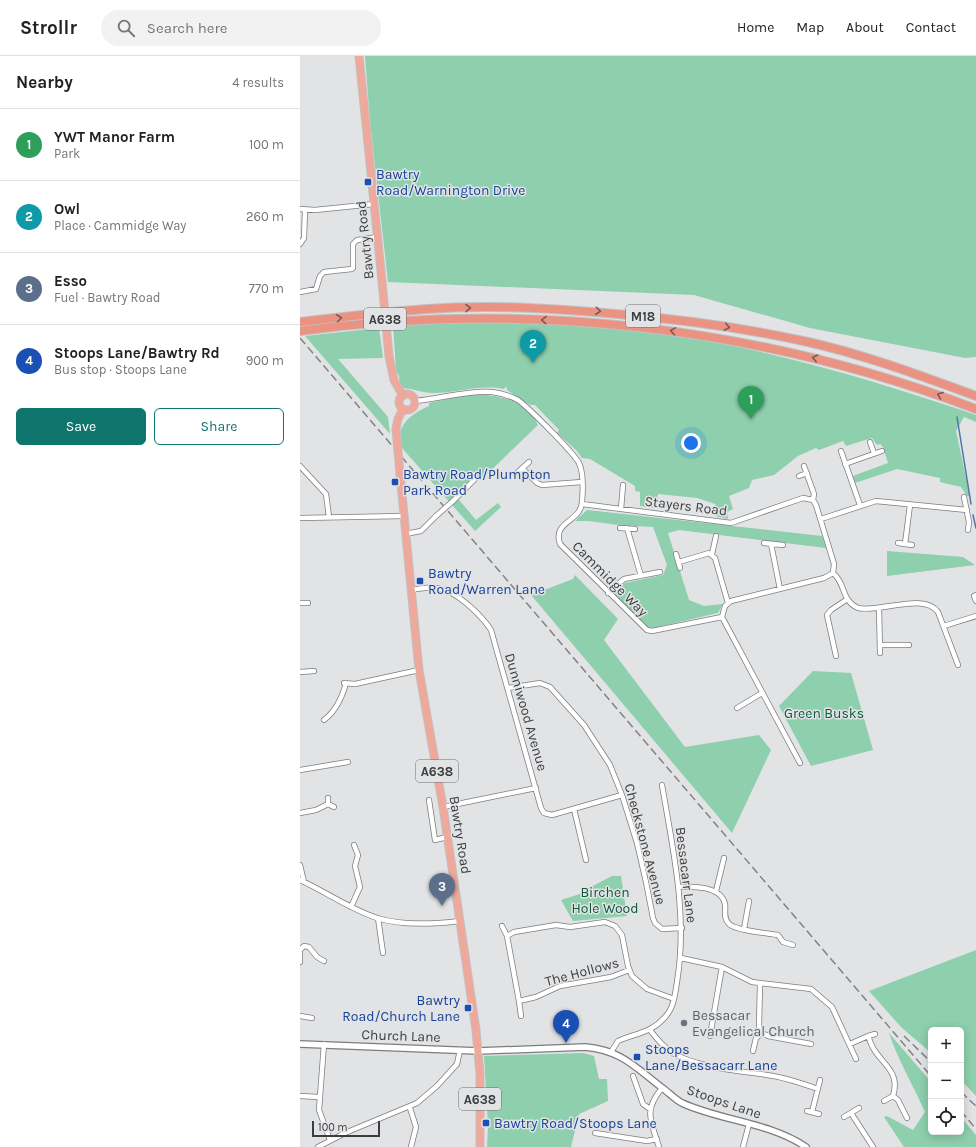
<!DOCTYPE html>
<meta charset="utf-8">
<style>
:root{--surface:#fff;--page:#f2f2f2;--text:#202124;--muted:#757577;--line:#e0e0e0;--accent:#0f766e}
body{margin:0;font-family:Karla,sans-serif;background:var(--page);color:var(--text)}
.controls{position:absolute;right:12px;bottom:12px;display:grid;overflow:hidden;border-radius:6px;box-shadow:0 2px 10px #0003}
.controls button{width:36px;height:36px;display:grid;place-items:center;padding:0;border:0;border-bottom:1px solid var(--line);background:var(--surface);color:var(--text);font:20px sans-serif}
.scale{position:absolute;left:12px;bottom:10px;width:68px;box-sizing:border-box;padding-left:4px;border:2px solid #3c3d3e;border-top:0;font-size:11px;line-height:14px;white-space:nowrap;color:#3c3d3e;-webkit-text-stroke:3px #e2e3e5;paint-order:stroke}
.you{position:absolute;left:391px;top:387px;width:14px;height:14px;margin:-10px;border:3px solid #fff;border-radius:50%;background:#1a73e8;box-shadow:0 0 0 6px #1a73e833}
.badge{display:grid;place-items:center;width:26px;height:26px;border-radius:50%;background:var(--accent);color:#fff;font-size:13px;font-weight:700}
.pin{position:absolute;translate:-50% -33px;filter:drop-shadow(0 1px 2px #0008)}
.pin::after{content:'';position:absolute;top:21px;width:14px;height:12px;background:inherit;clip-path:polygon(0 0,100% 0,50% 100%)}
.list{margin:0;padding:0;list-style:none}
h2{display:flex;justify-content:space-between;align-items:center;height:52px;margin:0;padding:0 16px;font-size:17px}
h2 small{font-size:13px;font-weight:400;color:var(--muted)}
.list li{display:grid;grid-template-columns:26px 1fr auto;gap:12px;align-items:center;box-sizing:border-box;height:72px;padding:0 16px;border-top:1px solid var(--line)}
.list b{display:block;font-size:15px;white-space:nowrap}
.list p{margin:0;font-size:13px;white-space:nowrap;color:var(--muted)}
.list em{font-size:13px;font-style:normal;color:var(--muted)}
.actions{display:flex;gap:8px;padding:12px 16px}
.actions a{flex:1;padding:9px 0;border:1px solid var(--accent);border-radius:6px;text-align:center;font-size:14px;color:var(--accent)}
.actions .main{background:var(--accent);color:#fff}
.icon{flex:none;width:22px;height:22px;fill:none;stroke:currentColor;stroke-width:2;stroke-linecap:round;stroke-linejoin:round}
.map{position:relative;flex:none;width:676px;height:1091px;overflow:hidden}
header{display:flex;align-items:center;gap:24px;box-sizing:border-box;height:56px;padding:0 20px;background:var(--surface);border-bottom:1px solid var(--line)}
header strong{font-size:19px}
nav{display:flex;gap:22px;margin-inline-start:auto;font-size:14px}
.search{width:280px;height:36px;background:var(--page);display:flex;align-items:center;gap:10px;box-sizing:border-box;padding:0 14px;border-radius:22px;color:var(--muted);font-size:15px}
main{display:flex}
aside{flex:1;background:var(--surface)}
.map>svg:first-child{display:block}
</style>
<header>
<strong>Strollr</strong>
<div class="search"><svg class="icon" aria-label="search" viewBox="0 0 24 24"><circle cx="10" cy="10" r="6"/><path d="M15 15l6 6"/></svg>Search here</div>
<nav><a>Home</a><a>Map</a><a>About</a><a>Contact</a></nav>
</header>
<main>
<aside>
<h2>Nearby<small>4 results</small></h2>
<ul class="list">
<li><span class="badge" style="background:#2e9e5b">1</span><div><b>YWT Manor Farm</b><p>Park</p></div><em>100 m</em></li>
<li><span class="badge" style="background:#0f9aa8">2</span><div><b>Owl</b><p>Place · Cammidge Way</p></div><em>260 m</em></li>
<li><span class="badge" style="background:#5c6f8a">3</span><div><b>Esso</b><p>Fuel · Bawtry Road</p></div><em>770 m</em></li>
<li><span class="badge" style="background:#1a4fb4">4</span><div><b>Stoops Lane/Bawtry Rd</b><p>Bus stop · Stoops Lane</p></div><em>900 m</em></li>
</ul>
<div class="actions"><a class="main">Save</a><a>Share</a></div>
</aside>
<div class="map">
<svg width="676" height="1091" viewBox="0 0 676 1091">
<rect width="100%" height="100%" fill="#e2e3e5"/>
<path fill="#8ecfad" d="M 65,0 L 676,0 L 676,301 L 665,302 L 510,272 L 394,239 L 88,226 L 70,65 Z
M 136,265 C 218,266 300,266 381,280 C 482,297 579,326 676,359 L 676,366 L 664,361 L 656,375 L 670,440 L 667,440 L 661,431 L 640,426 L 640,422 L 597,413 L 555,427 L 553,420 L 588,407 L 583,391 L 580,388 L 577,389 L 572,382 L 546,390 L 543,385 L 519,394 L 516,392 L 498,400 L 474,419 L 452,424 L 449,432 L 429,440 L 433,453 L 427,456 L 428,463 L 415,460 L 416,449 L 415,448 L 397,442 L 358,438 L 356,452 L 340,450 L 340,436 L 335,435 L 335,430 L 290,403 L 282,402 L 276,394 L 257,377 L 259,374 L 235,349 L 230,349 L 207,334 L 207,332 L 205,331 L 204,333 C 179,328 158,337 133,337 C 122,337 112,332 100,332 L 99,320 L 96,315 L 93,268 Z
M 79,272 L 83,302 L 38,303 L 88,361 L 90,378 L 5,280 Z
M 171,338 C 193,339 219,341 234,361 C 236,363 236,366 238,369 L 185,420 L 180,423 L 177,421 L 155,439 L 176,464 L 198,447 L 201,451 L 175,475 L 102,392 C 94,370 111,358 129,350 L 129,347 Z
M 287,454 L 522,480 L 526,492 L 379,474 L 368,477 L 389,544 L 404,550 L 423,548 L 418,557 L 353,572 L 345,570 L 314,537 L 325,527 L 363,519 L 367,509 L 353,471 L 318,469 L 288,465 L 275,465 Z
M 587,495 L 663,501 L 675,509 L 587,520 Z
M 275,519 L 318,563 L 304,584 L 385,691 L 459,679 L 471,694 L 432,777 L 231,539 L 273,523 Z
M 513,615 L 551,617 L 573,694 L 511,710 L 479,650 Z
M 312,820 L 321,820 L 327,860 L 273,865 L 261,844 L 283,837 L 283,835 Z
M 676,894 L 676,1040 L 661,1024 L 661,974 L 631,974 L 631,997 L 601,971 L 569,935 Z
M 589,977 L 631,1026 L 631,1076 L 661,1076 L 661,1061 L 676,1079 L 676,1091 L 604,1091 L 584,1061 L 587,1060 L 613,1074 L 625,1056 C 613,1029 598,1004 589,977 Z
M 283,997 L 294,1000 L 299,1023 L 307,1023 L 308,1045 L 279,1058 L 271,1091 L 187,1091 L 188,1069 L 184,1000 Z"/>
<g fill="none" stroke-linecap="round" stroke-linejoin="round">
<path stroke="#4e77a4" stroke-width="1.5" d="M 657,361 L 671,448
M 673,459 L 676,472"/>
<g stroke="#7d7d7f" stroke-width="6">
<path id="minor" d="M 0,153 L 15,154 L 74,148
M 0,188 L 4,182 L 5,154
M 0,236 L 16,233 L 20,220 L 24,216 L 52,213 L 53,212 L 53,188 L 57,184 L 78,181
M 114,345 C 140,343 167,334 192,336 C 201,337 210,340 218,344 C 229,352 273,396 279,407 C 284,418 283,435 282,446 C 281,466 252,465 260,488 L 347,574 L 352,575 L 422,561
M 570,386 L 574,397
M 541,395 L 560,449
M 545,408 L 582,395
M 0,410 L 26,438 L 29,461
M 504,410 L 514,438 L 513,444
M 222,412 L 237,427 L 242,429 L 282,426
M 217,417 L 229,406
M 499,420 L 507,417
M 664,441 L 669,466 L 668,474
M 153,445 L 174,424
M 282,448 L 431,467 L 503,442 L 513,444 L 516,449 L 534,508 L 533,517 L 524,522 L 431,545 L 425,550 L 422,561
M 321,453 L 323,429
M 0,462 L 104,460
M 521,463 L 576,445 L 667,454
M 320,472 L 335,473
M 327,472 L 341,520
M 105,478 L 121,475 L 136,460
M 464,487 L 483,489
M 598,487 L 612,489
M 471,488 L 480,533
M 605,488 L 610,449
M 376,498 L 380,512
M 412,498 L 416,480
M 379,506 L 409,497 L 415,502 L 428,547
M 533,517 C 546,527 541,545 558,552 C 580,557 624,536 638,556 L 658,609
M 111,534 C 122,532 134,530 145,534 C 161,540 182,560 191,574 L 241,752 L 244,757 L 252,759 L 322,739
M 308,537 L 324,523 L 360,516
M 676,539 L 674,540 L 676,545
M 0,547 L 8,547
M 579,552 L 580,597
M 422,561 L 500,707
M 644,570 L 676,560
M 580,589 L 609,589
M 536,600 L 527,559 L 531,554 L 546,544
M 0,616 L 14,615
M 44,627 L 55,628 L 119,614
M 208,632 L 240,627 L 250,631 L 284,669 L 310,709 L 322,739 L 337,787 L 346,826 L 353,862 L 355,867 L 362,873 L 382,872
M 437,652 L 462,637
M 24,664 C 36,655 42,642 46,627
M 0,714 L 48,706
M 28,742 L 28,748 L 34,751
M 129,744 L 135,784 L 147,781
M 143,751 L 236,732
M 274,753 L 286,804
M 0,757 L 16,754 L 28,748
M 0,809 L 4,826
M 0,824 C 26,836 50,853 77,862 C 102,870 135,868 160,865
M 379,831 C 393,830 421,830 425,848 C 426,855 423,862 429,868 C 437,875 467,877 478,879 L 483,886 L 493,889
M 416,835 L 424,802
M 51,851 L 60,831 L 55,810 L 58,799 L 54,789
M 78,862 L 83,897
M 202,870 L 207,880
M 444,873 L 449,845
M 0,894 L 4,890 L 9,891 L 17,901 L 24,905
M 0,897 L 0,906
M 381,902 L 422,911 L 452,926 L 511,933 L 532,951 L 556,1003
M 329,914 L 311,921 L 260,930 L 236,941 L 219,945 L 207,880 L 214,876 L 256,869 L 270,871 L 305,866 L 315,870 L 322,879 L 328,910 L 332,920 L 347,933 L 374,943
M 460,928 L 459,971 L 462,977 L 468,980 L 511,988
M 219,945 L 221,960
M 0,960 L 12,962
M 350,974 C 356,982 363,990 371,996 C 394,1011 440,1015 467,1019 C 484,1021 501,1027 518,1033
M 410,980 L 422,911
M 568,980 L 575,978
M 24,988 L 19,1054 L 30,1084
M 550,988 L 568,980 C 570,985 572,991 575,995 C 585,1010 600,1017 593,1040 L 584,1045
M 453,995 L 456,982 L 462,977
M 311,996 L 318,985 C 336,977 352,977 366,960 C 374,951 375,938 377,926 C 388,859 373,794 362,729
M 333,1020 L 343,1048 L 350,1053
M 0,1040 L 19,1041
M 593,1040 L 598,1044 L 607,1062
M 110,1052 L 116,1071 L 111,1091
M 507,1055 L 519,1058
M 512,1056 L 520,1024
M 551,1057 L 573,1091
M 544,1061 L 559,1052
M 295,1077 L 347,1085 L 357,1083
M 18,1091 L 45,1077 L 117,1047 L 137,1030 L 157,1008 L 160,994
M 359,1091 C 351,1065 343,1055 362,1032
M 443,1091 L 449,1068"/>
</g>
<g stroke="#7d7d7f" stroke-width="8">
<path id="tertiary" d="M 0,988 L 178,995 L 285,991 C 322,994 337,1013 365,1034 C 370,1038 376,1044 382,1047 C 421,1065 469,1066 506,1091"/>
</g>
<g stroke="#c1c1c1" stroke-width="9">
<path id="trunk" d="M 59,0 L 82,225
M 89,300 L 94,324 L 103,340
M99 346a8 8 0 1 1 16 0a8 8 0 1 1-16 0Z
M 96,373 L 98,363 L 103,353
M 100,418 L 119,614 L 143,751 L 176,974 L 180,1018 L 180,1091"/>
</g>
<g stroke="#c1c1c1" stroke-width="10">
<path id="motorway" d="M 0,266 C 42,261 85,256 127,253 C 194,248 261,253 327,259 C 388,264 449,273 508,286 C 566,299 621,320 676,340
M 0,275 C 228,244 461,271 676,353"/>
</g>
<use href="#minor" stroke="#fff" stroke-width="4.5"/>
<use href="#tertiary" stroke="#fff" stroke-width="5.5"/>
<use href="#trunk" stroke="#efa89c" stroke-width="7"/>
<use href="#motorway" stroke="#eb9383" stroke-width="8"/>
<path stroke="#818284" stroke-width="1.5" stroke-dasharray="8 4" stroke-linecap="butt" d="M 0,282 L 631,1020
M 604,980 L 631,1006
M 661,1036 L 676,1050
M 661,1055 L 676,1073"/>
<g stroke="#7d7d7f" stroke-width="6" stroke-linecap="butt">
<path id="minor-bridge" d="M 136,460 L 153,445"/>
</g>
<g stroke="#c1c1c1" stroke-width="9" stroke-linecap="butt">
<path id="trunk-bridge" d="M 82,225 L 89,300
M 96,373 L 100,418"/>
</g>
<use href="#minor-bridge" stroke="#fff" stroke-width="4.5"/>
<use href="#trunk-bridge" stroke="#efa89c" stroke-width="7"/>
</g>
<defs><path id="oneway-chevron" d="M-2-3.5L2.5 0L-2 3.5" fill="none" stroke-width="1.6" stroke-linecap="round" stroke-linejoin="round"/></defs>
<g stroke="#795b56">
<use href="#oneway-chevron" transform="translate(168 252) rotate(-1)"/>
<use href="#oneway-chevron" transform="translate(298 255) rotate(6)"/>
<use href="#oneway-chevron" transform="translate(39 262) rotate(-7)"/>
<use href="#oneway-chevron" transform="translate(244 264) rotate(-178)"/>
<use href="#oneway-chevron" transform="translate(427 271) rotate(11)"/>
<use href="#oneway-chevron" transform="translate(373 275) rotate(-170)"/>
<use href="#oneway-chevron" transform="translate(515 302) rotate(-168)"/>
<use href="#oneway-chevron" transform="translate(640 339) rotate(-159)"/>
</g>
<g fill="#1a4fb4" stroke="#e2e3e5" stroke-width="1.5">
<rect x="64" y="122" width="8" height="8" rx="2"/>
<rect x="91" y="422" width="8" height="8" rx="2"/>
<rect x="116" y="521" width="8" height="8" rx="2"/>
<rect x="164" y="948" width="8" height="8" rx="2"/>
<rect x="333" y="997" width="8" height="8" rx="2"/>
<rect x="182" y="1063" width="8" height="8" rx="2"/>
</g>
<circle fill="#6b7280" stroke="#e2e3e5" stroke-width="1.5" cx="384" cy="967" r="4"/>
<g text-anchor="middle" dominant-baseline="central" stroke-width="3" stroke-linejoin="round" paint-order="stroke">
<g fill="#e2e3e5" stroke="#6e6f70" stroke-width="1">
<rect x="326" y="249" width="34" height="22" rx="3"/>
<rect x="64" y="252" width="42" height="22" rx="3"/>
<rect x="116" y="704" width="42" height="22" rx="3"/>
<rect x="159" y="1032" width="42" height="22" rx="3"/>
</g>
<g font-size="13" font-weight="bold" fill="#3c3d3e">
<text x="343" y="260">M18</text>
<text x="85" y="263">A638</text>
<text x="137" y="715">A638</text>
<text x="180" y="1043">A638</text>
</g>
<g font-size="14" fill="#164399" stroke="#e2e3e5" text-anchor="start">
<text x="76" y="118">Bawtry<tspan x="76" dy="16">Road/Warnington Drive</tspan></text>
<text x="103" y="418">Bawtry Road/Plumpton<tspan x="103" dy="16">Park Road</tspan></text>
<text x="128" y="517">Bawtry<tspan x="128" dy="16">Road/Warren Lane</tspan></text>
<text x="160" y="944" text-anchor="end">Bawtry<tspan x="160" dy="16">Road/Church Lane</tspan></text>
<text x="345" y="993">Stoops<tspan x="345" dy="16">Lane/Bessacarr Lane</tspan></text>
<text x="194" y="1067">Bawtry Road/Stoops Lane</text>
</g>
<g font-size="14" fill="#3c3d3e" stroke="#e2e3e5">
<text transform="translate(65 184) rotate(-96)">Bawtry Road</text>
<text transform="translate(386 450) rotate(7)">Stayers Road</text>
<text transform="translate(310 523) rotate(45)">Cammidge Way</text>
<text transform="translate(226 656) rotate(74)">Dunniwood Avenue</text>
<text transform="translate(160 779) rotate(81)">Bawtry Road</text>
<text transform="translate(345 788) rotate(75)">Checkstone Avenue</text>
<text transform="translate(386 819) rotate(83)">Bessacarr Lane</text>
<text transform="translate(282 916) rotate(-15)">The Hollows</text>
<text transform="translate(101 980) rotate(2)">Church Lane</text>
<text transform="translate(424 1046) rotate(19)">Stoops Lane</text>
</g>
<g font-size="14" fill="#0d593b" stroke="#e2e3e5">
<text x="524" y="657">Green Busks</text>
<text x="305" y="836">Birchen<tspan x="305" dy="16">Hole Wood</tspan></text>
</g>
<g font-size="14" fill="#5b616d" stroke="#e2e3e5" text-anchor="start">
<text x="392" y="959">Bessacar<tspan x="392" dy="16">Evangelical Church</tspan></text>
</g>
</g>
</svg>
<div class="controls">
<button>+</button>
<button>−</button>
<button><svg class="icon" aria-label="locate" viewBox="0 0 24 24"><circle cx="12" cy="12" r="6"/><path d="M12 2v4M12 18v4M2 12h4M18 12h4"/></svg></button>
</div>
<div class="scale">100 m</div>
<div class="you"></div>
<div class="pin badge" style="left:451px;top:363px;background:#2e9e5b">1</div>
<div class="pin badge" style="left:233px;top:307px;background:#0f9aa8">2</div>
<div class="pin badge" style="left:142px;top:850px;background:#5c6f8a">3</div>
<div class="pin badge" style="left:266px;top:987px;background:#1a4fb4">4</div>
</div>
</main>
